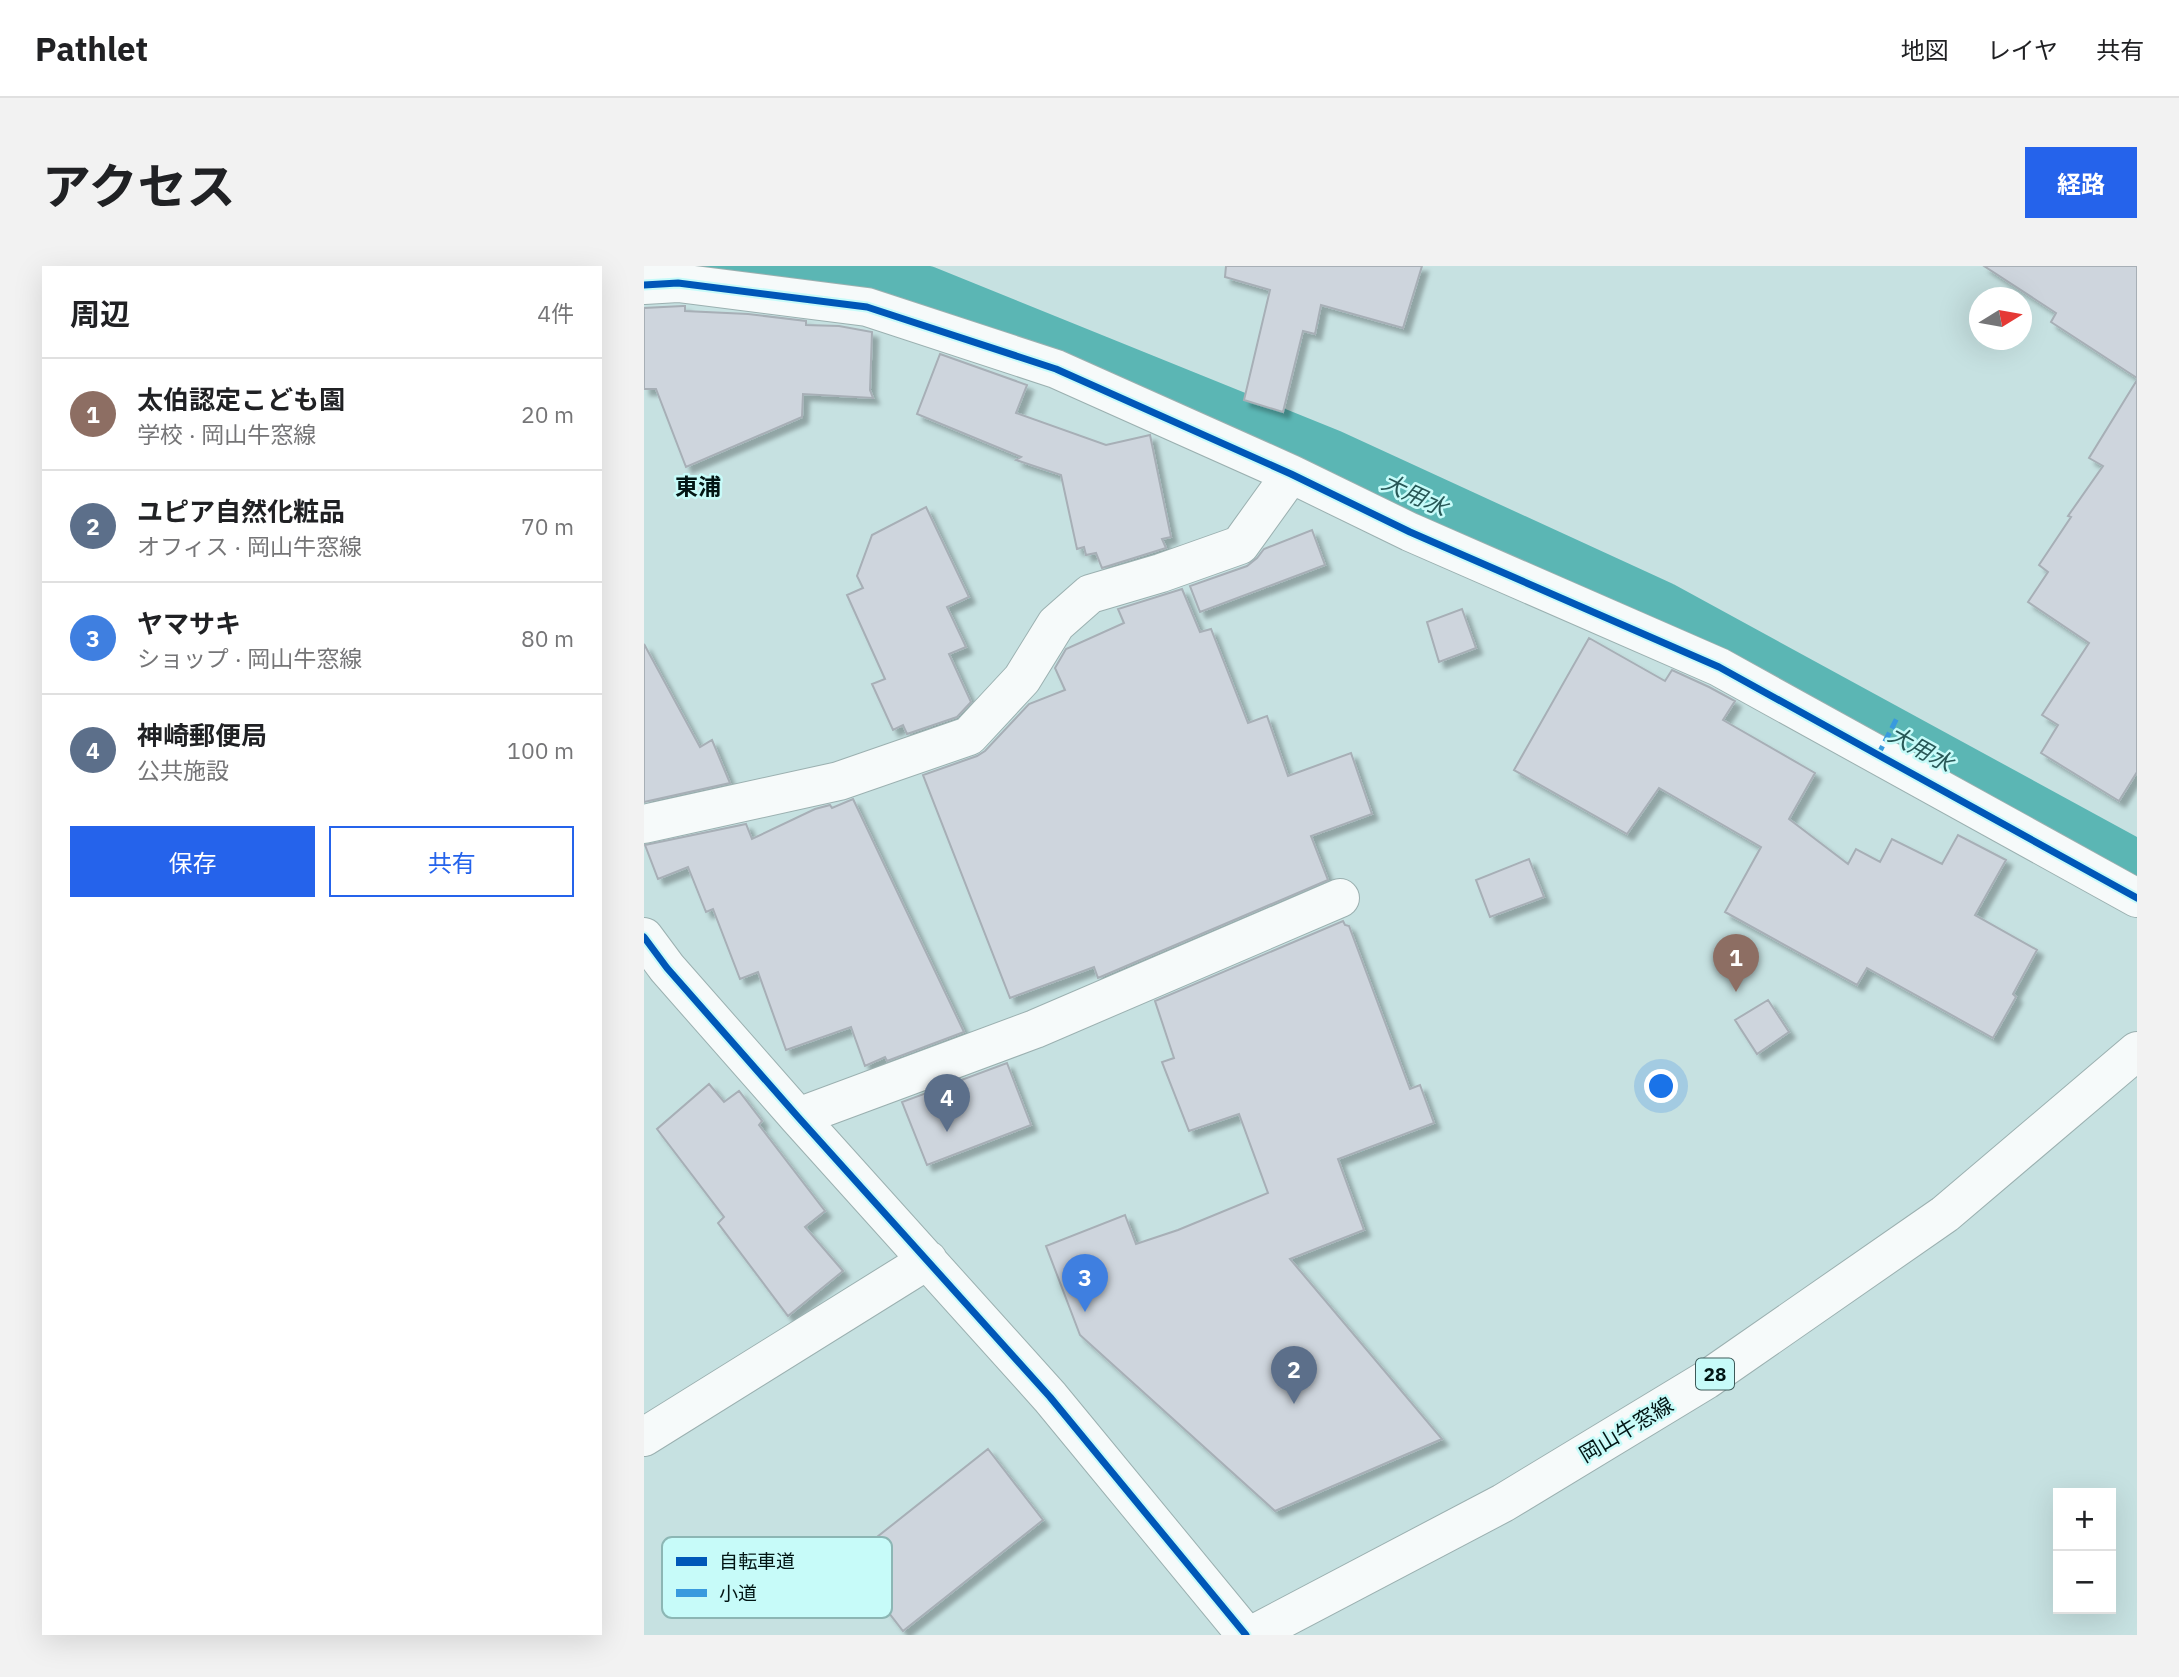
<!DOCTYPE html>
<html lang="ja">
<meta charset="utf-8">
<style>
:root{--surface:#fff;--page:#f2f2f2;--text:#202124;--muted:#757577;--line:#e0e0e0;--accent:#2563eb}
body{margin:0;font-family:"IBM Plex Sans","Noto Sans JP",sans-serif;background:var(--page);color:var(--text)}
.controls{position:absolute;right:21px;bottom:21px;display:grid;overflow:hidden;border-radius:0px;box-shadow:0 7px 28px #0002}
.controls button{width:63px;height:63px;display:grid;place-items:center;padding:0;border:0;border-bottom:2px solid var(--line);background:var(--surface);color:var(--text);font:35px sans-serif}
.compass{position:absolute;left:1325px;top:21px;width:63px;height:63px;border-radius:50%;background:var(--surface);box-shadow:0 7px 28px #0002;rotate:79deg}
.you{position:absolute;left:1018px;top:821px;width:24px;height:24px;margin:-18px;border:5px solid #fff;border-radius:50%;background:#1a73e8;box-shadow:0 0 0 10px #1a73e833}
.badge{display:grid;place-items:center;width:46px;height:46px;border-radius:50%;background:var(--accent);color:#fff;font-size:23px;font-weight:700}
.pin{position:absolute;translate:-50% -58px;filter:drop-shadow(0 2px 4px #0008)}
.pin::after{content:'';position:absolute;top:37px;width:24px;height:21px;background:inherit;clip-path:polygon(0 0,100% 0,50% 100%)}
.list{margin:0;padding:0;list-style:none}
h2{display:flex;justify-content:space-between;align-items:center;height:91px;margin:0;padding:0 28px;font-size:30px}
h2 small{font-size:23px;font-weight:400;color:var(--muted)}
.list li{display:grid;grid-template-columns:46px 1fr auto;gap:21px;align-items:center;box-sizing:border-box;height:112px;padding:0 28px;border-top:2px solid var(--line)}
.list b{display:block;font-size:26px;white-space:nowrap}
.list p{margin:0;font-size:23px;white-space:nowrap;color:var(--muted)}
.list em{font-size:23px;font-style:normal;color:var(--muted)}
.actions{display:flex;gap:14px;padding:21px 28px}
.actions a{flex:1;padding:16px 0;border:2px solid var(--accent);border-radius:0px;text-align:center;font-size:24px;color:var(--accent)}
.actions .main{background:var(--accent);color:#fff}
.map{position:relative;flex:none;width:1493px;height:1369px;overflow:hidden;border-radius:0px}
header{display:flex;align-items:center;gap:42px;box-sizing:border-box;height:98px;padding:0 35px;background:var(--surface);border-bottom:2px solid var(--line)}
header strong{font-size:33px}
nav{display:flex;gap:38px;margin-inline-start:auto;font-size:24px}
.intro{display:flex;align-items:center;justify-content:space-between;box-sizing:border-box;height:168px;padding:0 42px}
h1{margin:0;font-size:49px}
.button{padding:18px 32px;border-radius:0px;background:var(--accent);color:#fff;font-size:24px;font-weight:700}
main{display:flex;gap:42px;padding:0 42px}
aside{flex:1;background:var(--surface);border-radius:0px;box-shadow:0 7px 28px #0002}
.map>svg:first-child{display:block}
</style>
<header>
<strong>Pathlet</strong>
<nav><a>地図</a><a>レイヤ</a><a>共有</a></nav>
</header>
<div class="intro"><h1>アクセス</h1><a class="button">経路</a></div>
<main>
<aside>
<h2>周辺<small>4件</small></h2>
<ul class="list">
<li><span class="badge" style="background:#8d6e63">1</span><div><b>太伯認定こども園</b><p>学校 · 岡山牛窓線</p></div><em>20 m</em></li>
<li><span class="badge" style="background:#5c6f8a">2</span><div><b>ユピア自然化粧品</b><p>オフィス · 岡山牛窓線</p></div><em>70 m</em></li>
<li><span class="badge" style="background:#3f7fe0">3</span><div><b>ヤマサキ</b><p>ショップ · 岡山牛窓線</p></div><em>80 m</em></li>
<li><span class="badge" style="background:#5c6f8a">4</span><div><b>神崎郵便局</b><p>公共施設</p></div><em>100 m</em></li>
</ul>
<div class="actions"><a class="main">保存</a><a>共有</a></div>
</aside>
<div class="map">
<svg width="1493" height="1369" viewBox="0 0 1493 1369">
<defs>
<filter id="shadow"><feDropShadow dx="6" dy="6" stdDeviation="2" flood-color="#0004"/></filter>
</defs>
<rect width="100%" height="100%" fill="#c6e1e1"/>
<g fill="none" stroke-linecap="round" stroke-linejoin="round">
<path stroke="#5bb6b4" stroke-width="51" d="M 2,2 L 63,2 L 281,25 L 687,189 L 1018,341 L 1493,600"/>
</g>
<path fill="#ced5dd" stroke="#a7afb6" stroke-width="2" filter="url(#shadow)" d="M 582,0 L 778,0 L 759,62 L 677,39 L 671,68 L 659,65 L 639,146 L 600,134 L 626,24 L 581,11 Z
M 1340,0 L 1493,0 L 1493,112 L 1407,56 L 1412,47 Z
M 39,40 L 41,40 L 41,45 L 104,48 L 162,55 L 162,59 L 195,60 L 228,66 L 226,124 L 229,132 L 159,128 L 158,151 L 42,201 L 12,123 L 0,123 L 0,42 Z
M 296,88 L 383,119 L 372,147 L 462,179 L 506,169 L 527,271 L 518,273 L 522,282 L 458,302 L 452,287 L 442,289 L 440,281 L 433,283 L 417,209 L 372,194 L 377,191 L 273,148 Z
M 1493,114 L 1493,506 L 1475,535 L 1397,487 L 1414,459 L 1398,449 L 1445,377 L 1384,336 L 1404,306 L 1395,299 L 1427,251 L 1424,250 L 1459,200 L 1445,192 Z
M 282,241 L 325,331 L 303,341 L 322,381 L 305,388 L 327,436 L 313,451 L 263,468 L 259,459 L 249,464 L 228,418 L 241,413 L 203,329 L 219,322 L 213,310 L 228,269 Z
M 668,264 L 681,299 L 556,346 L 546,320 L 603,300 L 613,292 L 620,283 Z
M 538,323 L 556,366 L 567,363 L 604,457 L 623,450 L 644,510 L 707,487 L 728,548 L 667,570 L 684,614 L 454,712 L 450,701 L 366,732 L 279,509 L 333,490 L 341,485 L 385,438 L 421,424 L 411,402 L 422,383 L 480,357 L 474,343 Z
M 818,343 L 832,382 L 795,396 L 783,356 Z
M 945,372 L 1021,415 L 1028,404 L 1065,421 L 1091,435 L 1079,454 L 1171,507 L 1145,553 L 1204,598 L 1212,583 L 1236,596 L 1248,573 L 1298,598 L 1314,569 L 1362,594 L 1331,649 L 1393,684 L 1369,728 L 1372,731 L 1349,772 L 1223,702 L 1213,719 L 1081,646 L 1117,581 L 1015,522 L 983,568 L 870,504 Z
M 0,378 L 56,481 L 68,474 L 86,517 L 0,536 Z
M 209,533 L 320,766 L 243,795 L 241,791 L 221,800 L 207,761 L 142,784 L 114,706 L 96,713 L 69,643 L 62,646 L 44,601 L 14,613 L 1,579 L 102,558 L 108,573 L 171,543 L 186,539 L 188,542 Z
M 885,593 L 900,631 L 846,651 L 832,614 Z
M 699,655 L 701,659 L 705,660 L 766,823 L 776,819 L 790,857 L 694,893 L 720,964 L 646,993 L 798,1173 L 631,1245 L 436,1069 L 402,980 L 481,949 L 492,978 L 534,964 L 624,927 L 595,848 L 545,865 L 518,796 L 530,792 L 511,735 Z
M 1124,734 L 1145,766 L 1113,788 L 1091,754 Z
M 363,797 L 387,859 L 283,899 L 258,836 Z
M 65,818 L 80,836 L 95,825 L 118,855 L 115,859 L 181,945 L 161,961 L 199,1005 L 144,1050 L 74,957 L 80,951 L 13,863 Z
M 344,1183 L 399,1254 L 259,1365 L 204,1294 Z"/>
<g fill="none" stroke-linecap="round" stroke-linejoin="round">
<g stroke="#9bb0b0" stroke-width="40">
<path id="minor" d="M 0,19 L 34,17 L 223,41 L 412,103 L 647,208 L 766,266 L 1075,401 L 1493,632
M 0,558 L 195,515 L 325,470 L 378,413 L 412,358 L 446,328 L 517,307 L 596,279 L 647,208
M 0,671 L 23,702 L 154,851 L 406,1131 L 602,1369
M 154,851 L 391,763 L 696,632
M 0,1171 L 284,994"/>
</g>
<g stroke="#9bb0b0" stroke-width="40">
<path id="major" d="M 608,1369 L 859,1237 L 1062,1114 L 1301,948 L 1493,785"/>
</g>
<use href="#minor" stroke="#f6fafa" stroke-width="38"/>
<use href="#major" stroke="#f6fafa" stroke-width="38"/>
<path stroke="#399ade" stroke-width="5" stroke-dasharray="10 5" stroke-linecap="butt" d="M 1234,489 L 1253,452"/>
<g stroke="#c7fbf9" stroke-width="11">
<path id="cycleway" d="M 0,19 L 34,17 L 223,41 L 412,103 L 647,208 L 766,266 L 1075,401 L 1493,632
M 0,671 L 23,702 L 154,851 L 406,1131 L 602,1369"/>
</g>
<use href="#cycleway" stroke="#0057b8" stroke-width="7"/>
</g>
<g text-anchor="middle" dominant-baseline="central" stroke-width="5" stroke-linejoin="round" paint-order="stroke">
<rect fill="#c7fbf9" stroke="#3d5a59" stroke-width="2" x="1052" y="1092.5" width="38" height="31" rx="5"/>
<g font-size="19" font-weight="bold" fill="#021514">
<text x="1071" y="1108">28</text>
</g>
<g font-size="21" fill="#021514" stroke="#c7fbf9">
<text transform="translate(982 1163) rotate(-31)">岡山牛窓線</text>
</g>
<g font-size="23" font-weight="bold" fill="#021514" stroke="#c7fbf9">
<text x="54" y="220">東浦</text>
</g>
<g font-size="23" font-style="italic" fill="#285857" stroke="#c7fbf9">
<text transform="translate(771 228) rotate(25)">大用水</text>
<text transform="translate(1277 482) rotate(29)">大用水</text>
</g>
</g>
<rect x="18" y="1271" width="230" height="81" rx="10" fill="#c7fbf9" stroke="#8cb6b4" stroke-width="2"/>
<rect x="32" y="1291" width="31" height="9" fill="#0057b8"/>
<rect x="32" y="1323" width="31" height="8" fill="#399ade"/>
<g font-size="19" fill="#021514">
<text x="75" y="1302">自転車道</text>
<text x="75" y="1334">小道</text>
</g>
</svg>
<div class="controls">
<button>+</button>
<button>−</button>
</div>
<svg class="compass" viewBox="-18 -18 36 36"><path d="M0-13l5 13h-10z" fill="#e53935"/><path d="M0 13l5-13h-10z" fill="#757577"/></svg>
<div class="you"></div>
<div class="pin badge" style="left:1092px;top:726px;background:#8d6e63">1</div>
<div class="pin badge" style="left:650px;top:1138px;background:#5c6f8a">2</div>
<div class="pin badge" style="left:441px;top:1046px;background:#3f7fe0">3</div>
<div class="pin badge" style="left:303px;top:866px;background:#5c6f8a">4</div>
</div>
</main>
